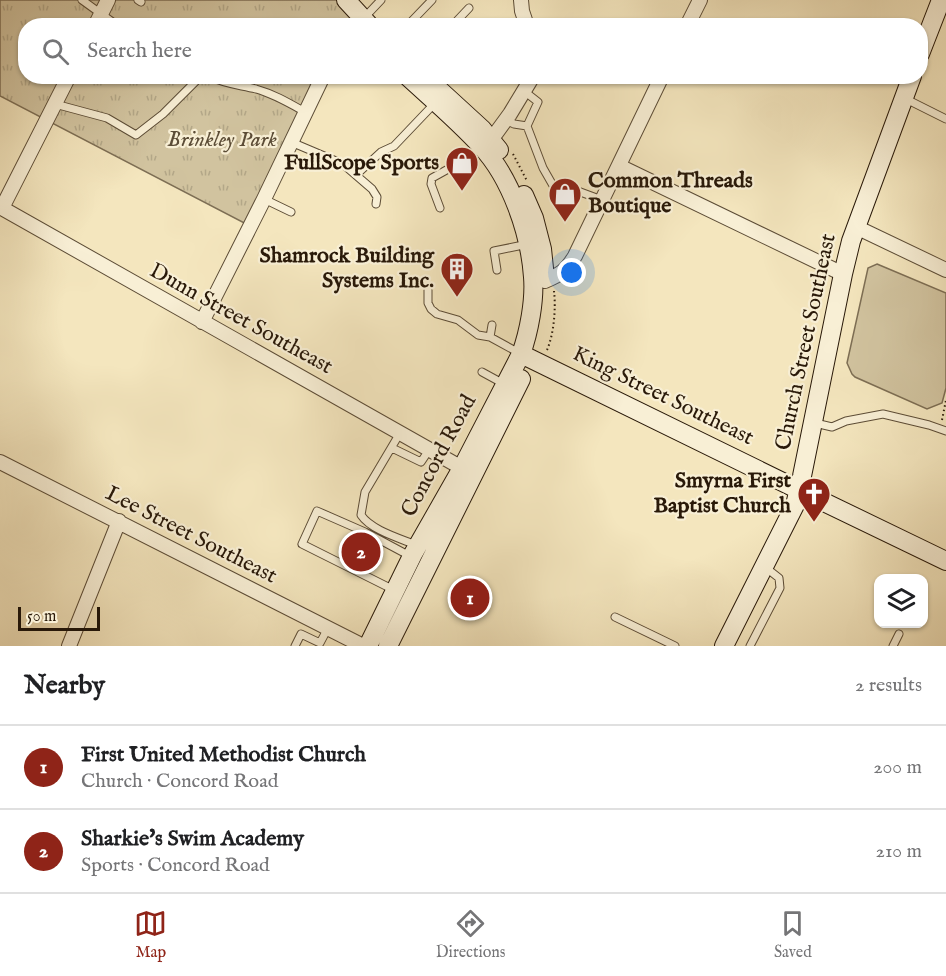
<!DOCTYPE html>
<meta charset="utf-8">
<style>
:root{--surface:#fff;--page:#f6f6f6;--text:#202124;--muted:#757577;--line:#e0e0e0;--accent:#8f2418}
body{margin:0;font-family:"IM FELL English",serif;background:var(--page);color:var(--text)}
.controls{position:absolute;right:18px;bottom:18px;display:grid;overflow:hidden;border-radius:12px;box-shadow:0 2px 4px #0004}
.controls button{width:54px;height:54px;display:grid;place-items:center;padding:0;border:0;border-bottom:2px solid var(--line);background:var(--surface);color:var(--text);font:30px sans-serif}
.scale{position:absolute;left:18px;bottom:15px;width:82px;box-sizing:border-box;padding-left:6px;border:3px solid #291909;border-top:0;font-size:16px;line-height:21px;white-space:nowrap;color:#291909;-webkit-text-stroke:4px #f8efd5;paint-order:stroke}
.you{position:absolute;left:572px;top:273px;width:21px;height:21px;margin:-15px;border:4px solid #fff;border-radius:50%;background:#1a73e8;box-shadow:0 0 0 9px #1a73e833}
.badge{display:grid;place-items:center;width:39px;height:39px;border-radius:50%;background:var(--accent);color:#fff;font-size:20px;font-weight:700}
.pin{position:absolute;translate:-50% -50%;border:3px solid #fff;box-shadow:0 2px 6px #0006}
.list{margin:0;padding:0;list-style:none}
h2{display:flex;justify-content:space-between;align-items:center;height:78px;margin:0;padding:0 24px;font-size:26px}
h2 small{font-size:20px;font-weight:400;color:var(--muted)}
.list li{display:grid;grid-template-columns:39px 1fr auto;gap:18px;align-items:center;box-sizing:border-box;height:84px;padding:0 24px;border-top:2px solid var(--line)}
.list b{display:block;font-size:22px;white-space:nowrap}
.list p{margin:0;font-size:20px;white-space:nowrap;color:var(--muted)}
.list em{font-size:20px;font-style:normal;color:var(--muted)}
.icon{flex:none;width:33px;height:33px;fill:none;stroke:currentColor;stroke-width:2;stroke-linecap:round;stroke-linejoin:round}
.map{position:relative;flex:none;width:946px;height:646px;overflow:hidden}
.search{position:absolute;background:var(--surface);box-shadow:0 2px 4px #0004;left:18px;right:18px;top:18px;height:66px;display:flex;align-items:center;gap:15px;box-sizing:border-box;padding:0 21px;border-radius:24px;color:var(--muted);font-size:22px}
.sheet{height:246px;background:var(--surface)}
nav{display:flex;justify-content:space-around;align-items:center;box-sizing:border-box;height:84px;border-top:2px solid var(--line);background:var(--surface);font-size:16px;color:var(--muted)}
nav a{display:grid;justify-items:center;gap:3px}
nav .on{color:var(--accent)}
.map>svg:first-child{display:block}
</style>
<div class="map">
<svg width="946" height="646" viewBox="0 0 946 646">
<defs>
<pattern id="park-tufts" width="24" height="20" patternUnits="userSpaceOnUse" patternTransform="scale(1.5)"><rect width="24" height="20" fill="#d1c39f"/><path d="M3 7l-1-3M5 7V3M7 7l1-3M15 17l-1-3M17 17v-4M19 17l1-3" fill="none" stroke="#b3a788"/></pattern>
</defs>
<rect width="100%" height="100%" fill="#f4e6be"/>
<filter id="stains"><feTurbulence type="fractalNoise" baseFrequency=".00333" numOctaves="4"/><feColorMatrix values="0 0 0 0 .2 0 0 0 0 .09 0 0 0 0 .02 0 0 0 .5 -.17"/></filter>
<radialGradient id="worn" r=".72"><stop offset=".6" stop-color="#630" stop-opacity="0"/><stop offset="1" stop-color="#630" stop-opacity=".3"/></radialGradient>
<path fill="#d1c39f" stroke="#7d6e54" stroke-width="1.5" d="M 877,264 L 946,293 L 946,388 L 942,403 L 927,409 L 855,377 L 852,374 L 847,363 L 868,268 Z"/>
<path fill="url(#park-tufts)" stroke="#7d6e54" stroke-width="1.5" d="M 0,0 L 341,0 L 359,23 L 357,26 L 26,26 L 26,76 L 323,77 L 250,226 L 0,96 Z"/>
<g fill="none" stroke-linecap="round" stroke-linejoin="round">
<g stroke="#5c4c36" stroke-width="9">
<path id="lane" d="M 82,0 L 118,26
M 138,0 L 141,2
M 364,18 L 381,0
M 407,26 L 432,0
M 452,26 L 469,8
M 209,76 C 224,84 240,85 256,89 C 274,94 289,103 305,112
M 524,91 L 538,102 L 527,126 L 543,168 L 555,189 L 575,190 L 602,200
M 904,98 L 946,119
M 55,104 L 107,118 L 136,135 L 163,114 L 201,76
M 506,120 L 514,124 L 527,126
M 291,142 L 343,164 L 372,189 L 377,197 L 376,204
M 356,175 L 381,152 L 394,146 L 435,103
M 264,199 L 291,212
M 440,208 L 431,184 L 432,178 L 459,163 L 480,148
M 497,270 L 494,251 L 528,244
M 428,290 L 428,303 L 431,309 L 437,314 L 458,320 L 478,335 L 490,337
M 492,325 L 490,337 L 521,354
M 482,372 L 504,384
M 815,423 L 832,427 L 846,421 L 883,414 L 929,425 L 946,431
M 400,433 L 365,492 L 361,515 C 371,530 399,538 416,545
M 392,448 L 421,462 L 429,450
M 394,590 L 302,544 L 317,511 L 365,532 L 410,556
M 615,617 L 675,646
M 295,646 L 301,634 L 320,643 L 328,628
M 750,646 L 780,588 L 779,578 L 765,567
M 893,646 L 899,634"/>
</g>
<g stroke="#5c4c36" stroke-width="16">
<path id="street" d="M 521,0 L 522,11 L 527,26
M 95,26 L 108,0
M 687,26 L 700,0
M 491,140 L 510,114 L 533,76
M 619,166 L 843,274
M 0,207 L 462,468
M 2,208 L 69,76
M 856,227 L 946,270
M 545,281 C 561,274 566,271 575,256 L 662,76
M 202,322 L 264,199 L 323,76
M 0,462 L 363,646
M 69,646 L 119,521"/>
</g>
<g stroke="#291909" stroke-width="20">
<path id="secondary" d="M 346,0 L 370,26
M 920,54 L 941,0
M 434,85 L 482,129 L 499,150
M 524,195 L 534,218 L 542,249 L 545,278
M 521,354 L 799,490 L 946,561
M 368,646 L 413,554 L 462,468 L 521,354 C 529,332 535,300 533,277 C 530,233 511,178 481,146 C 458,121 432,99 407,76
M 388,646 L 521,379
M 724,646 L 795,505 L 802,476 L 843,274 L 851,241 L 912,76"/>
</g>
<path stroke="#291909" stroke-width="2" stroke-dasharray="1.5 3" stroke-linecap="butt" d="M 513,154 L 527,181
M 547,350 C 554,334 556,308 554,291
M 942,420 L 946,400"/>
<use href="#lane" stroke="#f8efd5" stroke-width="7"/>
<use href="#street" stroke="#f8efd5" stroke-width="14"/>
<use href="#secondary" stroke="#f8efd5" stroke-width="18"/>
</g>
<defs>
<g id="shop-pin" transform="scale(1.725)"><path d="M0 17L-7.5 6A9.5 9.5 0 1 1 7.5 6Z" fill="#8f2418" stroke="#f8efd5"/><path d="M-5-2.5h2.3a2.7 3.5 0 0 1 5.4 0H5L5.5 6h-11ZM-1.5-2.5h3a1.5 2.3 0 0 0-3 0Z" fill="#fff"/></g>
<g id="building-pin" transform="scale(1.725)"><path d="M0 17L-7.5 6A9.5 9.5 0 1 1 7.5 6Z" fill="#8f2418" stroke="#f8efd5"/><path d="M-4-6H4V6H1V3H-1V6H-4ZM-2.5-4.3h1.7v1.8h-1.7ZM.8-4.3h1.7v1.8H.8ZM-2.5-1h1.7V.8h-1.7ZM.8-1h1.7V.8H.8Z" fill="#fff"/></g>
<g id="church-pin" transform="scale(1.725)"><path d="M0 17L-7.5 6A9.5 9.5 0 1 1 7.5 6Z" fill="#8f2418" stroke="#f8efd5"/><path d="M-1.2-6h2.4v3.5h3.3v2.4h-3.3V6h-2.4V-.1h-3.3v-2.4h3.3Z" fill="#fff"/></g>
</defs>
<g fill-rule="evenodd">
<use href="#shop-pin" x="462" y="163"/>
<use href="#shop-pin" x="565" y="194"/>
<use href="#building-pin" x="457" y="269"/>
<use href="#church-pin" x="814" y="494"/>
</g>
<g text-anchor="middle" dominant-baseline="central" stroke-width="4.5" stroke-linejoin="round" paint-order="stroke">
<g font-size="22" font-style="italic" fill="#5b4c36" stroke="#f8efd5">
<text x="222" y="140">Brinkley Park</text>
</g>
<g font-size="22" font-weight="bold" fill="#291909" stroke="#f8efd5" text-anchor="end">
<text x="439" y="163">FullScope Sports</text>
<text x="588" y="181" text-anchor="start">Common Threads<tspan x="588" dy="25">Boutique</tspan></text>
<text x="434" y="256">Shamrock Building<tspan x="434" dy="25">Systems Inc.</tspan></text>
<text x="791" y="481">Smyrna First<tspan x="791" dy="25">Baptist Church</tspan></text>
</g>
<g font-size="22" fill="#291909" stroke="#f8efd5">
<text transform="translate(241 319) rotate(29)">Dunn Street Southeast</text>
<text transform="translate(806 342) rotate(-78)">Church Street Southeast</text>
<text transform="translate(663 396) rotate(26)">King Street Southeast</text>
<text transform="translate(439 456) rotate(-62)">Concord Road</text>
<text transform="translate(191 535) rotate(27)">Lee Street Southeast</text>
</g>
</g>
<rect width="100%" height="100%" filter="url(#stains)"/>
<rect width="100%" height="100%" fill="url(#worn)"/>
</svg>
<div class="controls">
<button><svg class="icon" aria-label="layers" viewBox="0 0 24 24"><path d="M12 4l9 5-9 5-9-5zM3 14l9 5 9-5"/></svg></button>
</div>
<div class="scale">50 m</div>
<div class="you"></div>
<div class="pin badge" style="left:470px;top:598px">1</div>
<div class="pin badge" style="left:361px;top:552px">2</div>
<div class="search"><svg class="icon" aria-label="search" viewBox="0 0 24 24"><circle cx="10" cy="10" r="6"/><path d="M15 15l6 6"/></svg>Search here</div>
</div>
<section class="sheet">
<h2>Nearby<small>2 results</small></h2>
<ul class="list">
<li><span class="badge">1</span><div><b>First United Methodist Church</b><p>Church · Concord Road</p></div><em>200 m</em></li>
<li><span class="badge">2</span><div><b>Sharkie's Swim Academy</b><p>Sports · Concord Road</p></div><em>210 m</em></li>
</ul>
</section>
<nav>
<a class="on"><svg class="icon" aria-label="map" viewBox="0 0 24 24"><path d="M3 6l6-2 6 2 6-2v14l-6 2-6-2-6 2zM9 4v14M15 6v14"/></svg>Map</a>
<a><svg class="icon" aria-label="directions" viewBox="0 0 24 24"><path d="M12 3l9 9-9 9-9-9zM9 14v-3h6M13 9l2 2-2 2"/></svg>Directions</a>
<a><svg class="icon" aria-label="saved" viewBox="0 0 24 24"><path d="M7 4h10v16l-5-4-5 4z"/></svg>Saved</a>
</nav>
